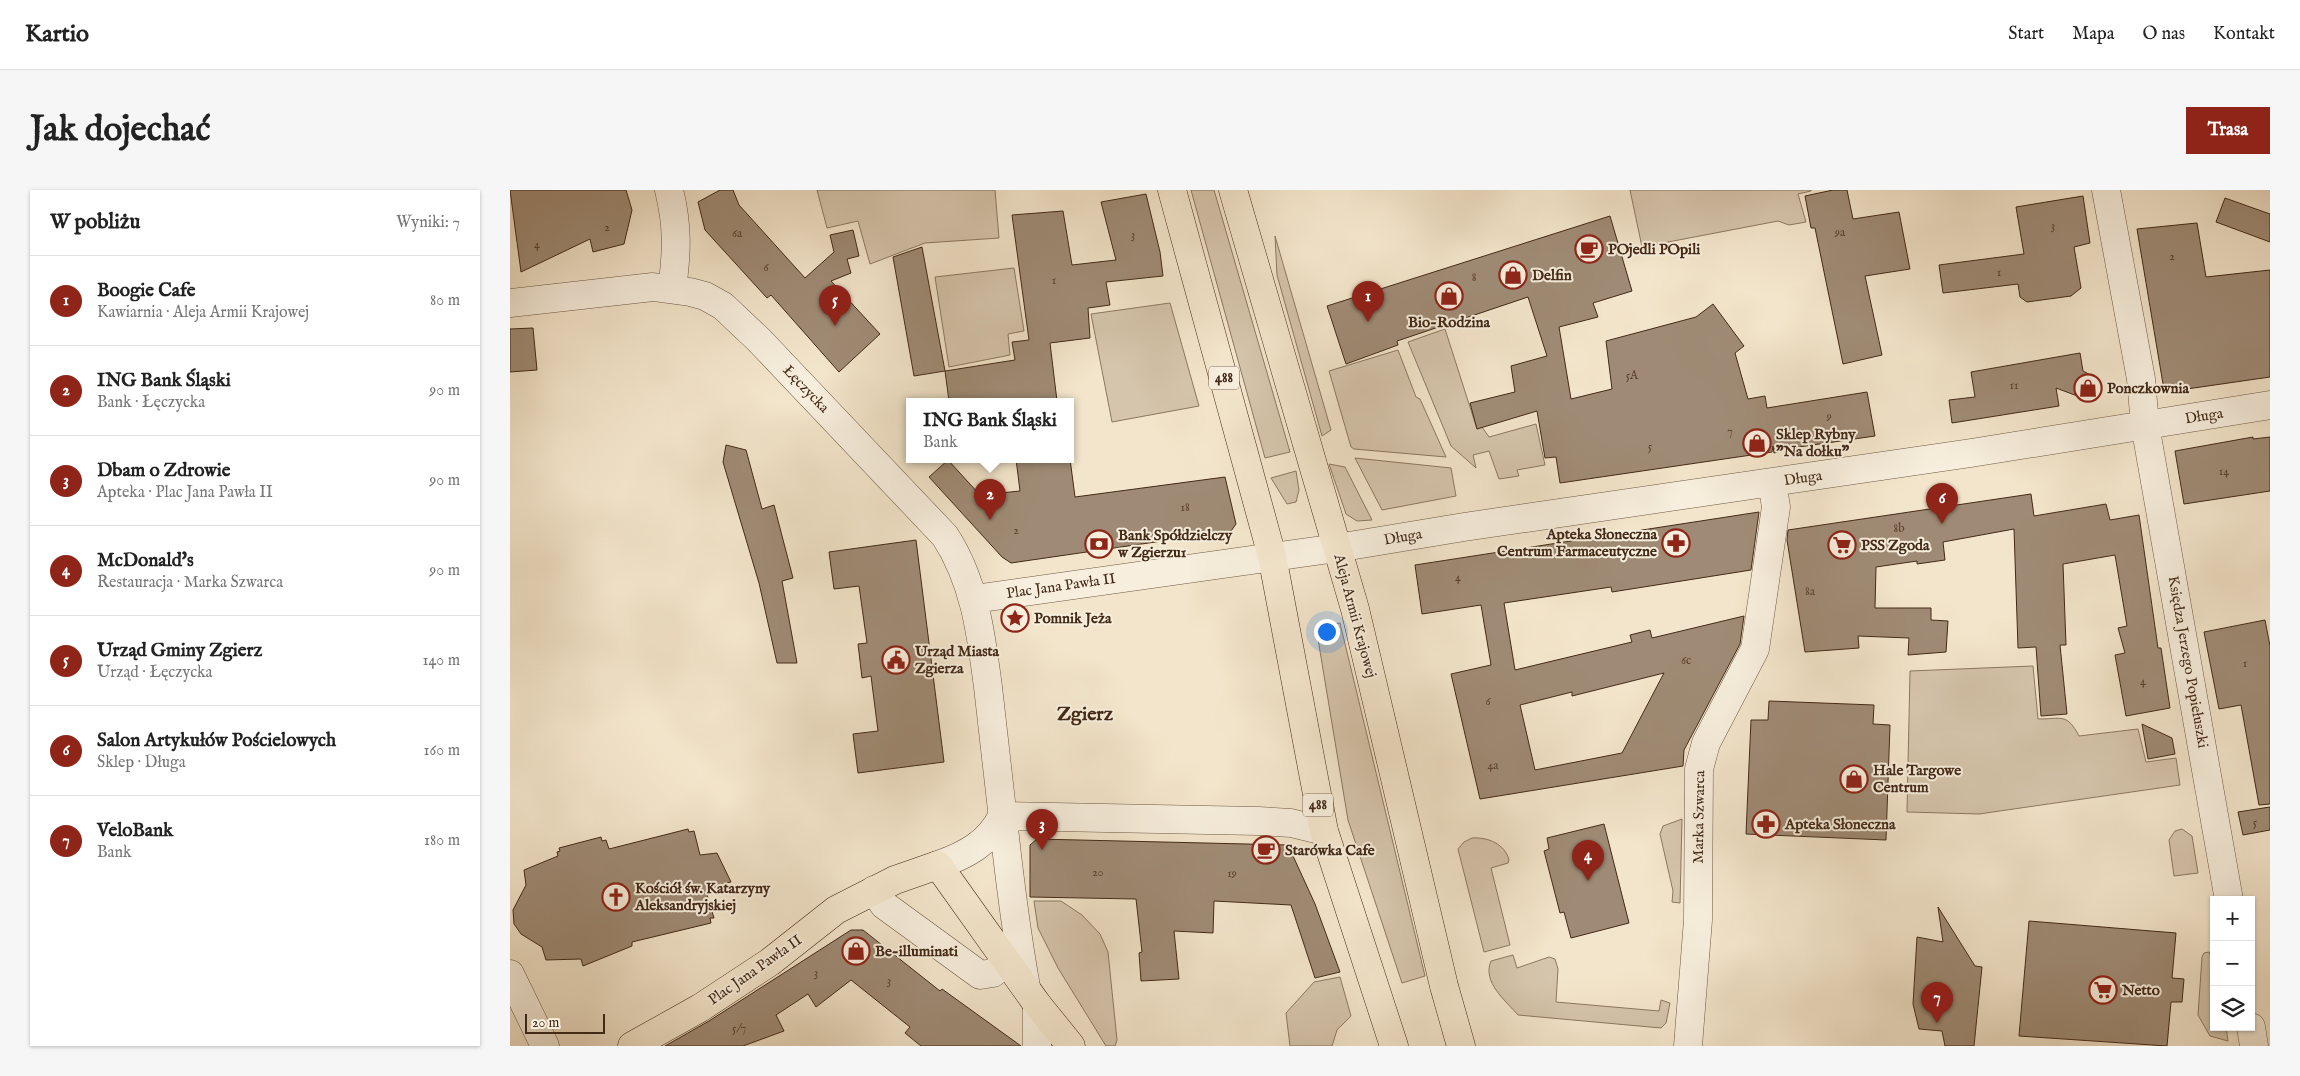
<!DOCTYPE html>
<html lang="pl">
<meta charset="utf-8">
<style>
:root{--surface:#fff;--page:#f6f6f6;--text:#222;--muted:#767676;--line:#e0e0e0;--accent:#8f2418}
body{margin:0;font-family:"IM FELL English",serif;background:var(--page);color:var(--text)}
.controls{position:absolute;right:15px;bottom:15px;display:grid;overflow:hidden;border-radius:0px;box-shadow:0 1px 4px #0004}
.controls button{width:45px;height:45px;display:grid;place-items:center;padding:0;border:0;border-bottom:1px solid var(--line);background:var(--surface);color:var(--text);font:25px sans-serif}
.scale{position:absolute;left:15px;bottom:12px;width:80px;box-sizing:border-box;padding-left:5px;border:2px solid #432a17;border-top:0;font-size:14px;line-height:18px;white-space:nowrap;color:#432a17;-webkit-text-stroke:4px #f7eedd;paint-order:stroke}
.you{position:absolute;left:816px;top:441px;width:18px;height:18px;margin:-12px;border:4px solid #fff;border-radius:50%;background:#1a73e8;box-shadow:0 0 0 8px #1a73e833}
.badge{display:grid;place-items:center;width:32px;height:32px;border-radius:50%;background:var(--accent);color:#fff;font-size:16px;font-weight:700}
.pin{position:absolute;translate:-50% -41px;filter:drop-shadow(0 1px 2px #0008)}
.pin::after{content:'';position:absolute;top:26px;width:18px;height:15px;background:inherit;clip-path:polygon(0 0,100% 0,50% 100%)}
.popup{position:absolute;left:396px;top:208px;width:168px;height:65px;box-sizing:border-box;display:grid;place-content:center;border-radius:0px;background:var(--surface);filter:drop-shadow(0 1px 4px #0005);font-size:16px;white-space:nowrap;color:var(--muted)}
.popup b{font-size:19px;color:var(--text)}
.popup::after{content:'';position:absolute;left:50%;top:100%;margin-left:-10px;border:10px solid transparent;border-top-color:var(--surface)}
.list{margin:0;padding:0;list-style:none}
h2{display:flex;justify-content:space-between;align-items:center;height:65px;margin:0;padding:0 20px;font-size:21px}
h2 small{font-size:16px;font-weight:400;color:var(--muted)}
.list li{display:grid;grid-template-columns:32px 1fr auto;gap:15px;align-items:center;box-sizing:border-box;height:90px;padding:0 20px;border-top:1px solid var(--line)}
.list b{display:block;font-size:19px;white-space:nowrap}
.list p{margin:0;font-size:16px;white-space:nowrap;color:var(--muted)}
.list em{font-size:16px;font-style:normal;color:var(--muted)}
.icon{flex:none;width:28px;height:28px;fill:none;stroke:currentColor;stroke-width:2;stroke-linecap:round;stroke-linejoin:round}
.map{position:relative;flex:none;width:1760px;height:856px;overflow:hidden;border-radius:0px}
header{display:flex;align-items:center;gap:30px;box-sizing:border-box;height:70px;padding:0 25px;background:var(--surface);border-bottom:1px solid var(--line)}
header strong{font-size:24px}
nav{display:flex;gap:28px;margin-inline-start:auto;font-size:18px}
.intro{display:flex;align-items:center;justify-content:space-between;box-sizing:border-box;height:120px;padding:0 30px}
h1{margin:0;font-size:35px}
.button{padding:12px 22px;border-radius:0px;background:var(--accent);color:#fff;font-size:18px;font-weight:700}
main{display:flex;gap:30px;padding:0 30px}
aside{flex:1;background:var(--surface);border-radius:0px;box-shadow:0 1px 4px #0004}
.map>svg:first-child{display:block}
</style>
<header>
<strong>Kartio</strong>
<nav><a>Start</a><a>Mapa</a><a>O nas</a><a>Kontakt</a></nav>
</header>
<div class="intro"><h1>Jak dojechać</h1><a class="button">Trasa</a></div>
<main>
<aside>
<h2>W pobliżu<small>Wyniki: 7</small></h2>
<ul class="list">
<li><span class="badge">1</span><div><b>Boogie Cafe</b><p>Kawiarnia · Aleja Armii Krajowej</p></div><em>80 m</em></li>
<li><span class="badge">2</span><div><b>ING Bank Śląski</b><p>Bank · Łęczycka</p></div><em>90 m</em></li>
<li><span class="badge">3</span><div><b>Dbam o Zdrowie</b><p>Apteka · Plac Jana Pawła II</p></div><em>90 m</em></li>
<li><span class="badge">4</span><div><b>McDonald's</b><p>Restauracja · Marka Szwarca</p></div><em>90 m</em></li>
<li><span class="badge">5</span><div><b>Urząd Gminy Zgierz</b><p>Urząd · Łęczycka</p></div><em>140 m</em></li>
<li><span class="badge">6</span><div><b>Salon Artykułów Pościelowych</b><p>Sklep · Długa</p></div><em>160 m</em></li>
<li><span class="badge">7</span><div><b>VeloBank</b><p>Bank</p></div><em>180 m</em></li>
</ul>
</aside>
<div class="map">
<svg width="1760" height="856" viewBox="0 0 1760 856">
<rect width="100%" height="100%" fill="#f3e5cb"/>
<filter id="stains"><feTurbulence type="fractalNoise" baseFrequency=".004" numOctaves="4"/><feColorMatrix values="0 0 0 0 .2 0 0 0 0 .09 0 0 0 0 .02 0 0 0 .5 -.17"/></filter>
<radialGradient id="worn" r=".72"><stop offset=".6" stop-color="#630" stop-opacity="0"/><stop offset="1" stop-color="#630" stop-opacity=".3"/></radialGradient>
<path fill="#d5c5ac" stroke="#8c7862" d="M 307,0 L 485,0 L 489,48 L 415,53 L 360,74 L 348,31 L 317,38 Z
M 681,0 L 704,0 L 780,262 L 755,268 Z
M 1120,0 L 1301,0 L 1301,1 L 1288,4 L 1296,32 L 1279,35 L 1268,31 L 1132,57 Z
M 765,46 L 821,240 L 812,246 L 767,85 Z
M 504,78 L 514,141 L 498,144 L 500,165 L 439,177 L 425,87 Z
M 660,113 L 689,216 L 602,232 L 581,124 Z
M 935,139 L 967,239 L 972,237 L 979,247 L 1026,234 L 1035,275 L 1007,280 L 1009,286 L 989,289 L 979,261 L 963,265 L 966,278 L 941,256 L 898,152 Z
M 888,160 L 906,207 L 910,209 L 936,267 L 844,259 L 841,257 L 819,181 Z
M 845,268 L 941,278 L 946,306 L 872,320 Z
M 819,274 L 835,277 L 862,330 L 847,331 L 836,324 Z
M 786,281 L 789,300 L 786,312 L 777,314 L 761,288 Z
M 830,433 L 915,786 L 892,793 L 838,630 L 806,437 Z
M 1523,476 L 1528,529 C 1552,529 1557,523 1569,546 L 1628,539 L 1636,572 L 1666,568 L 1670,595 L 1469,624 L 1397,622 L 1400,481 Z
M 1172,629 L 1170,713 L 1162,712 L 1163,701 L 1150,644 L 1153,636 Z
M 1672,639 L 1682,646 L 1688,683 L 1664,686 L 1659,650 L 1665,641 Z
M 962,648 C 978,647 995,654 999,670 L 998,673 L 981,678 L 1000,755 L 974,762 L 948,659 L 954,652 Z
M 524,711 L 551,711 L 572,725 L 590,744 L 598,762 L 607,850 L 605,856 L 596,856 L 548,778 L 528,738 Z
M 1699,762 L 1704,772 L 1704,837 L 1716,837 L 1718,851 L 1700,846 L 1688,825 L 1692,767 L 1694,763 Z
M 1003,765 L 1007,778 L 1039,767 L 1045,769 L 1048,779 L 1046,812 L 1149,821 L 1151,810 L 1160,813 L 1156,833 L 1151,838 L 1008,825 C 995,810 972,792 981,771 Z
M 830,787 L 841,826 L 827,840 L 822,856 L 780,856 L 776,823 L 804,792 Z"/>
<path fill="#9f8b75" stroke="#432a17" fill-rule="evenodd" d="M 0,0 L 116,0 L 122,20 L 114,54 L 83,62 L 80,49 L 11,82 Z
M 210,0 L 223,0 L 229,15 L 295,88 L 324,62 L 320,45 L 343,40 L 349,66 L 337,69 L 341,83 L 321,91 L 370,144 L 329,182 L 261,105 L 257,108 L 195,40 L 188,12 Z
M 1323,0 L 1337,0 L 1343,29 L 1389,22 L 1400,79 L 1355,86 L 1372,165 L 1333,174 L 1305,38 L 1301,38 L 1295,6 Z
M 636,4 L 650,62 L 653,86 L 596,92 L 600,115 L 578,118 L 580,148 L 540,153 L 547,211 L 439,211 L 435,181 L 505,170 L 502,152 L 519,150 L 502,25 L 553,21 L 562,75 L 606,70 L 591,12 Z
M 1573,6 L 1580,53 L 1564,57 L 1571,98 L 1561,106 L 1517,112 L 1510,107 L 1508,94 L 1433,103 L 1429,75 L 1514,64 L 1506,17 Z
M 1715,8 L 1760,24 L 1760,52 L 1706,32 Z
M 1100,26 L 1122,101 L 1083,113 L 1088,127 L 1049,137 L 1061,209 L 1102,199 L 1096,151 L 1186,127 L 1203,114 L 1234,156 L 1225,163 L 1238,209 L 1255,206 L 1257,218 L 1357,202 L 1365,246 L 1282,258 L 1264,263 L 1263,256 L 1262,262 L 1050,293 L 1046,267 L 1035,268 L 1027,221 L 967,239 L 960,213 L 1005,202 L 1001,176 L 1037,166 L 1018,107 L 887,151 L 888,155 L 836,174 L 817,116 Z
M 1687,33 L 1696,87 L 1760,80 L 1760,187 L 1663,201 L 1653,194 L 1627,39 Z
M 412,57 L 435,181 L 404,186 L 383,67 Z
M 23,138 L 27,180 L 0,182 L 0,139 Z
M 1570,163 L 1573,181 L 1588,189 L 1578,210 L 1546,198 L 1549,216 L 1442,233 L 1439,210 L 1465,207 L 1461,182 Z
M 1743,247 L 1743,249 L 1760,247 L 1760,301 L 1674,314 L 1665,261 Z
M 216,255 L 236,260 L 252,319 L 264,315 L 283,388 L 272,391 L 287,473 L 267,473 L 249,393 L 213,272 Z
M 506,269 L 560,269 L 565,307 L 715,287 L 726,334 L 721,341 L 501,373 L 492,367 L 419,287 L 438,270 L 470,305 L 510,301 Z
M 1521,304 L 1524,326 L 1596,314 L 1600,330 L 1629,325 L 1648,458 L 1651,458 L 1660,518 L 1616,526 L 1605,465 L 1615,463 L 1608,438 L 1617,436 L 1605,365 L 1553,374 L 1556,455 L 1550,455 L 1557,524 L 1531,526 L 1526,457 L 1508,458 L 1504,339 L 1433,352 L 1435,370 L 1407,374 L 1407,371 L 1366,377 L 1365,418 L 1421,418 L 1421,430 L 1438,431 L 1436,462 L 1398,465 L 1399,448 L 1348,446 L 1349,458 L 1295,462 L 1277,350 L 1278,340 Z
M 1249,322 L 1241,380 L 1102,402 L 1101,397 L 994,413 L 1005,480 L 1122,452 L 1120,445 L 1140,440 L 1142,448 L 1234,426 L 1230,454 L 1174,560 L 1173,576 L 970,609 L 941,484 L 981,475 L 971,415 L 912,424 L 905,375 ZM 1154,483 L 1112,563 L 1025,580 L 1010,515 L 1062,502 L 1062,506 Z
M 406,350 L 434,572 L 348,583 L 343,544 L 368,541 L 361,486 L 352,488 L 348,454 L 357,453 L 349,396 L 324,399 L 319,362 Z
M 1755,430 L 1760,456 L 1760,614 L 1749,615 L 1731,515 L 1709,519 L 1694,442 Z
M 1259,511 L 1364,515 L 1363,534 L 1380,535 L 1376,650 L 1236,644 L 1241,530 L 1258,530 Z
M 1632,534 L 1662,548 L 1665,564 L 1638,569 Z
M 1760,617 L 1760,640 L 1733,645 L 1728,622 Z
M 1094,634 L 1119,733 L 1061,748 L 1054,722 L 1050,723 L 1034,661 L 1039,659 L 1037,648 Z
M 178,639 L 179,642 L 184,641 L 190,665 L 207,663 L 221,692 L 215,693 L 216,697 L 197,705 L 204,728 L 200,728 L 201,733 L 122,752 L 122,756 L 73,776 L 71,769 L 36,770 L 32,757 L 11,744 L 4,734 L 3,720 L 16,695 L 14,680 L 48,666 L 47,662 L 50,661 L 49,658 L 91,647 L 92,651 L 96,650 L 99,659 Z
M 527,649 L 778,655 L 805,714 L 830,782 L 805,788 L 781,715 L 704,711 L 703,743 L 664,741 L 669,789 L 631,791 L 629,763 L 632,762 L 626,709 L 520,707 L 520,655 Z
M 1428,717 L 1465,776 L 1472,777 L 1464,856 L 1435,856 L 1432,841 L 1409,839 L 1403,814 L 1407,747 L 1433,752 Z
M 1519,731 L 1666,743 L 1662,788 L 1674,789 L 1672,812 L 1661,812 L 1657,856 L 1509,846 Z
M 341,740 L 353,740 L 430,801 L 432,799 L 511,856 L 411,856 L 395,843 L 400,837 L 341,790 L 306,817 L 298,804 L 266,825 L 274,841 L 233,856 L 155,856 L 199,831 Z"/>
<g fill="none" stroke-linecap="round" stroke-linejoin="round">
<g stroke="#6f5944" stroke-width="29">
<path id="minor" d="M 159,0 C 168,36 167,62 162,99
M 1596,0 L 1631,189 L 1635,235 L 1719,710
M 0,113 L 143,97 L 180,102 L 195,106 L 213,116 L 249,150 L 435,346 C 465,392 471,444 478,497 C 483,541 488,585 493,629 C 499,685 506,741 516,797
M 464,409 L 827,358 L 954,337 L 1461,263 L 1760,215
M 428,675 C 454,666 480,653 492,626 L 748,631 L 781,633 L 814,641
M 364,700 L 374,715 L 470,785 L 483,783 L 498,771
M 0,784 L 35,856
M 1741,837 L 1744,856
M 527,856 L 527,814
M 1178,856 L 1188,730 L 1189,579 L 1196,553 L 1245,459 L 1266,317 L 1262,292"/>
</g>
<g stroke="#432a17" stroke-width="29">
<path id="major" d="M 662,0 L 762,366 L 814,641 L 884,856
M 723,0 L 845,419 L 934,796 L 951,856
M 122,856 L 190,818 L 260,772 L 326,720 L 385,690 L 428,675 L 527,814 L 561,856"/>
</g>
<use href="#minor" stroke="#f7eedd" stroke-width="28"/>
<use href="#major" stroke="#f3e5cb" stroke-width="28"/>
</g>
<defs>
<g id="cafe-ring" transform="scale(1.4375)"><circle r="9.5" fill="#f7eedd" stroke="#8f2418" stroke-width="1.5"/><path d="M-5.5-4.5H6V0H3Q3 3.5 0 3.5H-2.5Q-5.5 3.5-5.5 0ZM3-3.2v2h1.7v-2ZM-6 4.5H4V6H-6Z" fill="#8f2418"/></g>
<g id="shop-ring" transform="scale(1.4375)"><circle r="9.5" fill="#f7eedd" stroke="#8f2418" stroke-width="1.5"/><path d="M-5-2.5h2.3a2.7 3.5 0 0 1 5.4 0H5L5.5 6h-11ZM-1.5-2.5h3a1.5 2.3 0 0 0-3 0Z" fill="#8f2418"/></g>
<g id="pharmacy-ring" transform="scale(1.4375)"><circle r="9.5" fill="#f7eedd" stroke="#8f2418" stroke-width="1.5"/><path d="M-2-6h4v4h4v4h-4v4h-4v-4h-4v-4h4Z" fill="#8f2418"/></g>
<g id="bank-ring" transform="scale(1.4375)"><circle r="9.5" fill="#f7eedd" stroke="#8f2418" stroke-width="1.5"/><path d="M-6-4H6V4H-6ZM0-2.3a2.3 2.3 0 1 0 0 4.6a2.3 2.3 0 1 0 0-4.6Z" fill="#8f2418"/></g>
<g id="supermarket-ring" transform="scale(1.4375)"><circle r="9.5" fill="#f7eedd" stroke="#8f2418" stroke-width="1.5"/><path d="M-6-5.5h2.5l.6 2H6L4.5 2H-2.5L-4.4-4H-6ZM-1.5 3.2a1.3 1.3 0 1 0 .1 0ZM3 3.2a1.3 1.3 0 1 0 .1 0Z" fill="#8f2418"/></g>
<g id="sight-ring" transform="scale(1.4375)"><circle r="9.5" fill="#f7eedd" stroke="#8f2418" stroke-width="1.5"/><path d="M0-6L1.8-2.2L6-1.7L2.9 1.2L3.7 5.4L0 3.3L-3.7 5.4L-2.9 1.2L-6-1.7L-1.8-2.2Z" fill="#8f2418"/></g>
<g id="civic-ring" transform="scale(1.4375)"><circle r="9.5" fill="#f7eedd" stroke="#8f2418" stroke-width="1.5"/><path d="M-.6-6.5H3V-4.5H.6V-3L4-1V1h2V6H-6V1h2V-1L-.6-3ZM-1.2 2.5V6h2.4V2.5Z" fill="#8f2418"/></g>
<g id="church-ring" transform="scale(1.4375)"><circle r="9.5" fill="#f7eedd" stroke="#8f2418" stroke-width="1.5"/><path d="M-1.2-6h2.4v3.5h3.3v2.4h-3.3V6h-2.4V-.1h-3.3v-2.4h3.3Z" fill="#8f2418"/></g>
</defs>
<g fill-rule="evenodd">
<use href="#cafe-ring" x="1079" y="59"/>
<use href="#shop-ring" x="1003" y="85"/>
<use href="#shop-ring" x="939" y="106"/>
<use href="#shop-ring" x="1578" y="198"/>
<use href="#shop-ring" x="1247" y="253"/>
<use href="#pharmacy-ring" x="1166" y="353"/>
<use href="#bank-ring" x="589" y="354"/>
<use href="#supermarket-ring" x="1332" y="355"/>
<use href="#sight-ring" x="505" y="428"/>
<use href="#civic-ring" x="386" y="470"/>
<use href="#shop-ring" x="1344" y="589"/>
<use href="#pharmacy-ring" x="1256" y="634"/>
<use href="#cafe-ring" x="756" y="660"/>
<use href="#church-ring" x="106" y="707"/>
<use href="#shop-ring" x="346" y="761"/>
<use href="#supermarket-ring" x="1593" y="800"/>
</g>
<g text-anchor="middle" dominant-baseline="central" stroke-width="4" stroke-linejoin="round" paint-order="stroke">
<g font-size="12" fill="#5a422e">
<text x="1543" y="35">3</text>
<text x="97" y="37">2</text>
<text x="1330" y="42">9a</text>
<text x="227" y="43">6a</text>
<text x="623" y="44">3</text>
<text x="27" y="54">4</text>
<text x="1662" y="66">2</text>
<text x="256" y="77">6</text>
<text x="1489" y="82">1</text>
<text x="964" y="87">8</text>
<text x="544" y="90">1</text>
<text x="1122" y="185">5A</text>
<text x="1504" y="195">11</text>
<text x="1319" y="226">9</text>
<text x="1220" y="241">7</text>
<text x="1140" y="256">5</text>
<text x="1714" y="281">14</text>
<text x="675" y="317">18</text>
<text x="1389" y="338">8b</text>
<text x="506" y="340">2</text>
<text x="948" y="387">4</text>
<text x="1300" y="401">8a</text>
<text x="1176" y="470">6c</text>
<text x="1735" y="473">1</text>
<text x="1633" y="491">4</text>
<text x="978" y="511">6</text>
<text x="983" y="575">4a</text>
<text x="1745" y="632">5</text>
<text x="588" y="682">20</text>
<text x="722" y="683">19</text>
<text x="306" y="782">3</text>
<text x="379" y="790">3</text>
<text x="229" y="838">5/7</text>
</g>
<g fill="#f7eedd" stroke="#796552" stroke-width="1">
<rect x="699" y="176.5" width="30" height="23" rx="4"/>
<rect x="793" y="603.5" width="30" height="23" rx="4"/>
</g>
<g font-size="14" font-weight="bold" fill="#432a17">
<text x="714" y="188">488</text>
<text x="808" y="615">488</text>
</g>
<g font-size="15" font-weight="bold" fill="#432a17" stroke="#f7eedd" text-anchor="start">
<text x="1098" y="59">POjedli POpili</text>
<text x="1022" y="85">Delfin</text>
<text x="939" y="132" text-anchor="middle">Bio-Rodzina</text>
<text x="1597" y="198">Ponczkownia</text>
<text x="1266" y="244">Sklep Rybny<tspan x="1266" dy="17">"Na dołku"</tspan></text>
<text x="1147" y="344" text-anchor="end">Apteka Słoneczna<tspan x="1147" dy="17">Centrum Farmaceutyczne</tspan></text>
<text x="608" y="345">Bank Spółdzielczy<tspan x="608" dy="17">w Zgierzu1</tspan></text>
<text x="1351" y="355">PSS Zgoda</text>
<text x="524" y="428">Pomnik Jeża</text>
<text x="405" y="461">Urząd Miasta<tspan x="405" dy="17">Zgierza</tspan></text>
<text x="1363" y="580">Hale Targowe<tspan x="1363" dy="17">Centrum</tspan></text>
<text x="1275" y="634">Apteka Słoneczna</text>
<text x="775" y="660">Starówka Cafe</text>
<text x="125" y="698">Kościół św. Katarzyny<tspan x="125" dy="17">Aleksandryjskiej</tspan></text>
<text x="365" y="761">Be-illuminati</text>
<text x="1612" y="800">Netto</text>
</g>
<g font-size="15" fill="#432a17" stroke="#f7eedd">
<text transform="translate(296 199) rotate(46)">Łęczycka</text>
<text transform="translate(1694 226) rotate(-9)">Długa</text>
<text transform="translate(1293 288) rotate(-8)">Długa</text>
<text transform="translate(893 347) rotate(-10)">Długa</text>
<text transform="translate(551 396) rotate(-8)">Plac Jana Pawła II</text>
<text transform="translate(845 426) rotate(75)">Aleja Armii Krajowej</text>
<text transform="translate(1678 472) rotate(80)">Księdza Jerzego Popiełuszki</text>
<text transform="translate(1189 627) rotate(-89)">Marka Szwarca</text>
<text transform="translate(245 780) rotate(-35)">Plac Jana Pawła II</text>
</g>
<g font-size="20" font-weight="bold" fill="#432a17" stroke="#f7eedd">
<text x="575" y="524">Zgierz</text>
</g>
</g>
<rect width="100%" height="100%" filter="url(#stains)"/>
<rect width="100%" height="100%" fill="url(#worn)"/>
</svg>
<div class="controls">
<button>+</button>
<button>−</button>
<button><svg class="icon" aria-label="layers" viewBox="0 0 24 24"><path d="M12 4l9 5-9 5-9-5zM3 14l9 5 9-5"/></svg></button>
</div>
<div class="scale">20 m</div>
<div class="you"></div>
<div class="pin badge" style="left:858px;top:132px">1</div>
<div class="pin badge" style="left:480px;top:330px">2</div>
<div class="popup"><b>ING Bank Śląski</b>Bank</div>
<div class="pin badge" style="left:532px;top:660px">3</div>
<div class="pin badge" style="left:1078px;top:691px">4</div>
<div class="pin badge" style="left:325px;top:136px">5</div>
<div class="pin badge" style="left:1432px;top:334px">6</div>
<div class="pin badge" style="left:1427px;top:833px">7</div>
</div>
</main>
